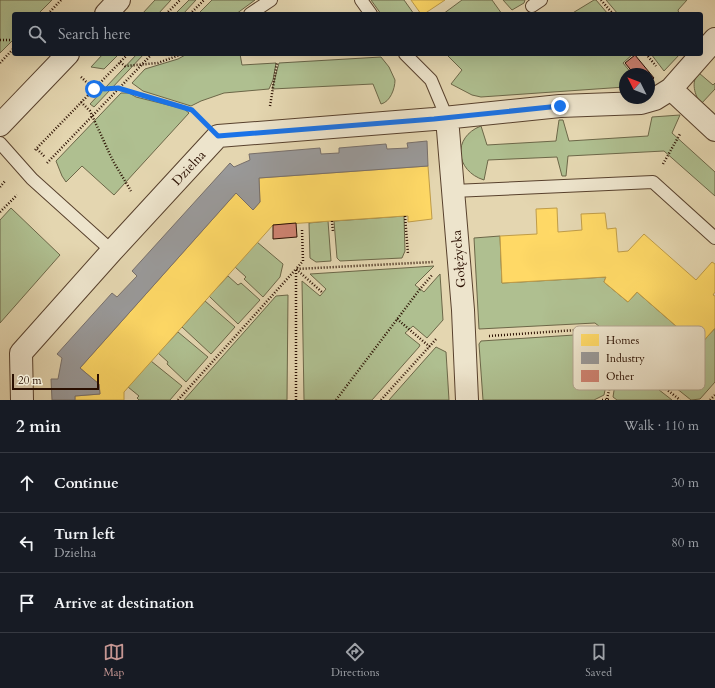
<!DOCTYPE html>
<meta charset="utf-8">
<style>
:root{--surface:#171b24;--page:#242831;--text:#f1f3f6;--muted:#9ea1a6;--line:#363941;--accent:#c59692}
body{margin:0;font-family:Cardo,serif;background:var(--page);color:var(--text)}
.compass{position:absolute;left:619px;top:68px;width:36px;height:36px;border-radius:50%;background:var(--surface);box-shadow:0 4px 16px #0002;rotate:312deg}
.scale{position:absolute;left:12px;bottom:10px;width:87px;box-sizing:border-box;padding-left:4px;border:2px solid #2a0f01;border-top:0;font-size:11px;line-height:14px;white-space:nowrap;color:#2a0f01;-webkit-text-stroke:3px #ede4cc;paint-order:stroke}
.stop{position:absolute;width:12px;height:12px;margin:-9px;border:3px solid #1a73e8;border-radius:50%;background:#fff}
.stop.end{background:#1a73e8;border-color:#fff;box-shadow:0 1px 4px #0008}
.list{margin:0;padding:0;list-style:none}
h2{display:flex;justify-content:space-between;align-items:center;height:52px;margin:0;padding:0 16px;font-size:17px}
h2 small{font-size:13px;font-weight:400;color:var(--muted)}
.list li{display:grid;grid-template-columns:26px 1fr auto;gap:12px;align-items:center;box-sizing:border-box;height:60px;padding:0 16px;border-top:1px solid var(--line)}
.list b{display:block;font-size:15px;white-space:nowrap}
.list p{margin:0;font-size:13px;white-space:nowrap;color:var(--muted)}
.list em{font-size:13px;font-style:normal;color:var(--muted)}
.icon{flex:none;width:22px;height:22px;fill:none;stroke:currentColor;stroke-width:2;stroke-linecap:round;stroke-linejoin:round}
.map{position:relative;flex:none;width:715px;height:400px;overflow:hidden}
.search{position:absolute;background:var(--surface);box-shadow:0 4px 16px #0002;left:12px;right:12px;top:12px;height:44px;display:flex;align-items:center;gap:10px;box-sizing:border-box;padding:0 14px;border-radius:4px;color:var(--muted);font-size:15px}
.sheet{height:232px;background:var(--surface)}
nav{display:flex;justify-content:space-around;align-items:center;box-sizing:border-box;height:56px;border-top:1px solid var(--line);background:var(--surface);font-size:11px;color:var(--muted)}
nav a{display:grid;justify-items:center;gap:2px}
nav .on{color:var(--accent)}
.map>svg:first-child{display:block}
</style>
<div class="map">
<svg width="715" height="400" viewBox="0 0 715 400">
<rect width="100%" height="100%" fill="#e4d6b0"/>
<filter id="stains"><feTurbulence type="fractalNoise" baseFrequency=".005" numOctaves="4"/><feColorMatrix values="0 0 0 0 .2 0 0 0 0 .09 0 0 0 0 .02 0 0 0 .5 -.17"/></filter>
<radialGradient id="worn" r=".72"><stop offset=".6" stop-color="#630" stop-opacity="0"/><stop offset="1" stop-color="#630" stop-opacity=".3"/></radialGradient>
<path fill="#afbf90" stroke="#6c6748" d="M 0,0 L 52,0 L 38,14 L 14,14 L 14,39 L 0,53 Z
M 155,0 L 171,0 L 158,14 L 142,14 Z
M 189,0 L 196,0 L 183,14 L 175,14 Z
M 212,0 L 255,0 L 236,14 L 198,14 Z
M 371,0 L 404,0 L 414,14 L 381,14 Z
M 462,0 L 492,0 L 502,14 L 443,14 Z
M 503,0 L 525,0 L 524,3 L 512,10 Z
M 594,0 L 596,0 L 608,14 L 571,14 Z
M 606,0 L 687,0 L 678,10 L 679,14 L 618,14 Z
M 103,54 L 119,54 L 104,69 L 91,67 Z
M 137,54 L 144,54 L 94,107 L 90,104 Z
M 187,54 L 212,54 L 214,56 L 216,54 L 240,54 L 242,65 L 276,63 L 273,80 L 269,89 L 224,93 L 201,101 L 191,106 L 143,91 L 132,83 L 145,69 L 178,59 Z
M 446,54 L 633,54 L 623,63 L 632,74 L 625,74 L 625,87 L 481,97 L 472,95 L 451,84 L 462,70 Z
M 651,54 L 680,54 L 664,71 Z
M 381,57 L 389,67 L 395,80 C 395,89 390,102 381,104 L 373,84 L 272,89 L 279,63 Z
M 699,73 L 713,85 L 715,83 L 715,89 L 701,104 C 695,96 690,81 699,73 Z
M 121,93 L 129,93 L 136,97 L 184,109 L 189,113 L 114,195 L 82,166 L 66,182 L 62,176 L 56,161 Z
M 680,115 L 672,133 L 715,172 L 715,196 L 664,151 L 568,156 L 566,176 L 562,176 L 557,157 L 488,160 L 484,180 C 455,171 452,137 481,126 L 487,145 L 556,141 L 559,120 L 563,120 L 569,141 L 648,136 L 652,117 Z
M 11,208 L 60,255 L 0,323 L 0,220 Z
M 404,216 L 405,251 L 402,258 L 340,261 L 337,258 L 334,221 Z
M 328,221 L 331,261 L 316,262 L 310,258 L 309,223 Z
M 500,236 L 502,283 L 606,277 L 604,282 L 628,302 L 637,292 L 699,346 L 715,328 L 715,382 L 700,399 L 691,400 L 595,323 L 479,329 L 474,238 Z
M 257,242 L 283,264 L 280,277 L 263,297 L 244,279 L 246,277 L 235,267 Z
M 434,266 L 415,285 L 424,292 L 440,274 L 443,320 L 427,338 L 413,326 L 405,333 L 420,345 L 419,347 L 372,400 L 304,400 L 302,281 L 320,296 L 326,289 L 310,274 Z
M 228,276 L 238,285 L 241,283 L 260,300 L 238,324 L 209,296 Z
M 288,295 L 287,400 L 184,400 L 276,296 Z
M 205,301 L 235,327 L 211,354 L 182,327 Z
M 178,332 L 208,357 L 186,382 L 167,364 L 168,362 L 158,353 Z
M 590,334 L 621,359 L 621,362 L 607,380 L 604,395 L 594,400 L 483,400 L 479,344 L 481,341 Z
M 436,347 L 446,352 L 449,400 L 389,400 Z
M 151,361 L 182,386 L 170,400 L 139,400 L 137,398 L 139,396 L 128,387 Z
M 630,367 L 631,368 L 672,400 L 617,400 L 613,397 L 615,384 Z"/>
<path fill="#ffd966" stroke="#bf9c48" d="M 411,0 L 445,0 L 424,14 L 421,14 Z
M 428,166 L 432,219 L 408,222 L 408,216 L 405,216 L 273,225 L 124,392 L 124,400 L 75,400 L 75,396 L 100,394 L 99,384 L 80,368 L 236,193 L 253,210 L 260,202 L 259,178 Z
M 557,208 L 558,232 L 582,230 L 581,214 L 605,213 L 607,229 L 616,228 L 618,252 L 628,251 L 644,234 L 696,280 L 712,262 L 715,264 L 715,292 L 713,295 L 715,296 L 715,328 L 699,346 L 637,292 L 628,302 L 604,282 L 606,277 L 502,283 L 500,236 L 537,234 L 536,209 Z"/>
<path fill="#999" stroke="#78706b" d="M 427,141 L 428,166 L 259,178 L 260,202 L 253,210 L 236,193 L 80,368 L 99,384 L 100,394 L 75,396 L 75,400 L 52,400 L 51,379 L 58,379 L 62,358 L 57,354 L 112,293 L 117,297 L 137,276 L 132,271 L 230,163 L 234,167 L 250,160 L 249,154 L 320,148 L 321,154 L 339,153 L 339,148 L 386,144 L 387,149 L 408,148 L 407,143 Z"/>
<path fill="#d08473" stroke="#2a0f01" d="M 635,55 L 654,78 L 649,82 L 649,74 L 634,74 L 625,63 Z
M 296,223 L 297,237 L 273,239 L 273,225 Z"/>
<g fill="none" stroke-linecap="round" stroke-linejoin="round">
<g stroke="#58412d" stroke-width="14">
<path id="service" d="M 361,0 L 371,14
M 532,6 L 541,0
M 250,14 L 271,0
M 405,54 L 431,80 L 447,118
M 0,143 L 32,179 L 112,251
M 453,191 L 653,182 L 715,238"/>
</g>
<g stroke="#58412d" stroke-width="24">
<path id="minor" d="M 106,14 L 119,0
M 671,89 L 715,130
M 447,118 L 463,310 L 467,400
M 0,125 L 68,54
M 22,400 L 21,353 L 112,251 L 218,136 L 434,119 L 560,106 L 641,103 L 655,99 L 671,89 L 715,39"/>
</g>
<path stroke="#2a0f01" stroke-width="2.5" stroke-dasharray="1 2" stroke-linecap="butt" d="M 601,0 L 613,14
M 48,14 L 61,0
M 166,14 L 180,0
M 190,14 L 204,0
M 0,40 L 14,40
M 646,54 L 656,66
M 120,62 L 125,66 L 158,63 L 182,54
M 0,63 L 14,48
M 81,77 L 94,89
M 99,84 L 104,89 L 118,88 L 191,110 L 200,118
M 81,102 L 90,111 L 113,161 L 131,191
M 270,106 L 277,63
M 37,149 L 45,157
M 35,150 L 128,54
M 47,163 L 152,54
M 663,164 L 680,134
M 0,187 L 5,181
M 0,212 L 17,195
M 405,216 L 408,254
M 332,221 L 333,232
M 302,230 L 303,261 L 296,269 L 323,293
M 397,319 L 430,347
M 489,336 L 591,329 L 680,400
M 607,399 L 611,381 L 629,360
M 178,400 L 296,269 L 433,262
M 296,400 L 296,270
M 336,400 L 420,289 L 433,274
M 381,400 L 437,338
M 602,400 L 609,400
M 710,400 L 715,395"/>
<use href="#service" stroke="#ede4cc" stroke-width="12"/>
<use href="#minor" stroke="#ede4cc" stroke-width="22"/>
</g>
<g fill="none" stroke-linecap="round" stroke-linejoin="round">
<path stroke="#1a73e8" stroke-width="5" d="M 94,89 L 99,84 L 104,89 L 118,88 L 192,110 L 218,136 L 434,119 L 560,106"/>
</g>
<g text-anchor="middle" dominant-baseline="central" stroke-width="4" stroke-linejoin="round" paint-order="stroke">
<g font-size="13" fill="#2a0f01" stroke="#ede4cc">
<text transform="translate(189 168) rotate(-47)">Dzielna</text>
<text transform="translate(459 259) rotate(-95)">Gołężycka</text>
</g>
</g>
<rect x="573" y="326" width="132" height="64" rx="6" fill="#ede4cc" stroke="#b2a48f" stroke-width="1"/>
<rect x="581" y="334" width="18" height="12" fill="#ffd966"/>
<rect x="581" y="352" width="18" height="12" fill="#999"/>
<rect x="581" y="370" width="18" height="12" fill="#d08473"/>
<g font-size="11" fill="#2a0f01">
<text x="606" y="344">Homes</text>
<text x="606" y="362">Industry</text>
<text x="606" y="380">Other</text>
</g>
<rect width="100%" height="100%" filter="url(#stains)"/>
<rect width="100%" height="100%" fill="url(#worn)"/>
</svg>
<svg class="compass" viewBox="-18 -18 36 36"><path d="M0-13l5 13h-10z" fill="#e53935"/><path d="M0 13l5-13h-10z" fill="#9ea1a6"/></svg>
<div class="scale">20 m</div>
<div class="stop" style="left:94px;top:89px"></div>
<div class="stop end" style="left:560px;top:106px"></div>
<div class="search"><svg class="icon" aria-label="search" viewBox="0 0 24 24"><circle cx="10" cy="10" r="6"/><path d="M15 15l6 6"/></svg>Search here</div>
</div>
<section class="sheet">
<h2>2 min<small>Walk · 110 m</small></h2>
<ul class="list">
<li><svg class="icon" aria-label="ahead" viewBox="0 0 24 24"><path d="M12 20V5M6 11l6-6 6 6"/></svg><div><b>Continue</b></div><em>30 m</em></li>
<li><svg class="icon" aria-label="left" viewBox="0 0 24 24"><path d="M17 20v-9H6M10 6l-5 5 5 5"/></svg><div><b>Turn left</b><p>Dzielna</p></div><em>80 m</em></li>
<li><svg class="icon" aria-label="arrive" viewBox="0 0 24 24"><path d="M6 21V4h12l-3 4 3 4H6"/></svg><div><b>Arrive at destination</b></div></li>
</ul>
</section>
<nav>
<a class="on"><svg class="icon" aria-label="map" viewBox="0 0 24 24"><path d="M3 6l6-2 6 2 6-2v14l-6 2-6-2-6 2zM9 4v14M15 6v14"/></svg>Map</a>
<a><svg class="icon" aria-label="directions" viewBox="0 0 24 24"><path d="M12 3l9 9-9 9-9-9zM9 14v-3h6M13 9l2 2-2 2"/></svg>Directions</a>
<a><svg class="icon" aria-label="saved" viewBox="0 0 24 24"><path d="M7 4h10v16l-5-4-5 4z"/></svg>Saved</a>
</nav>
